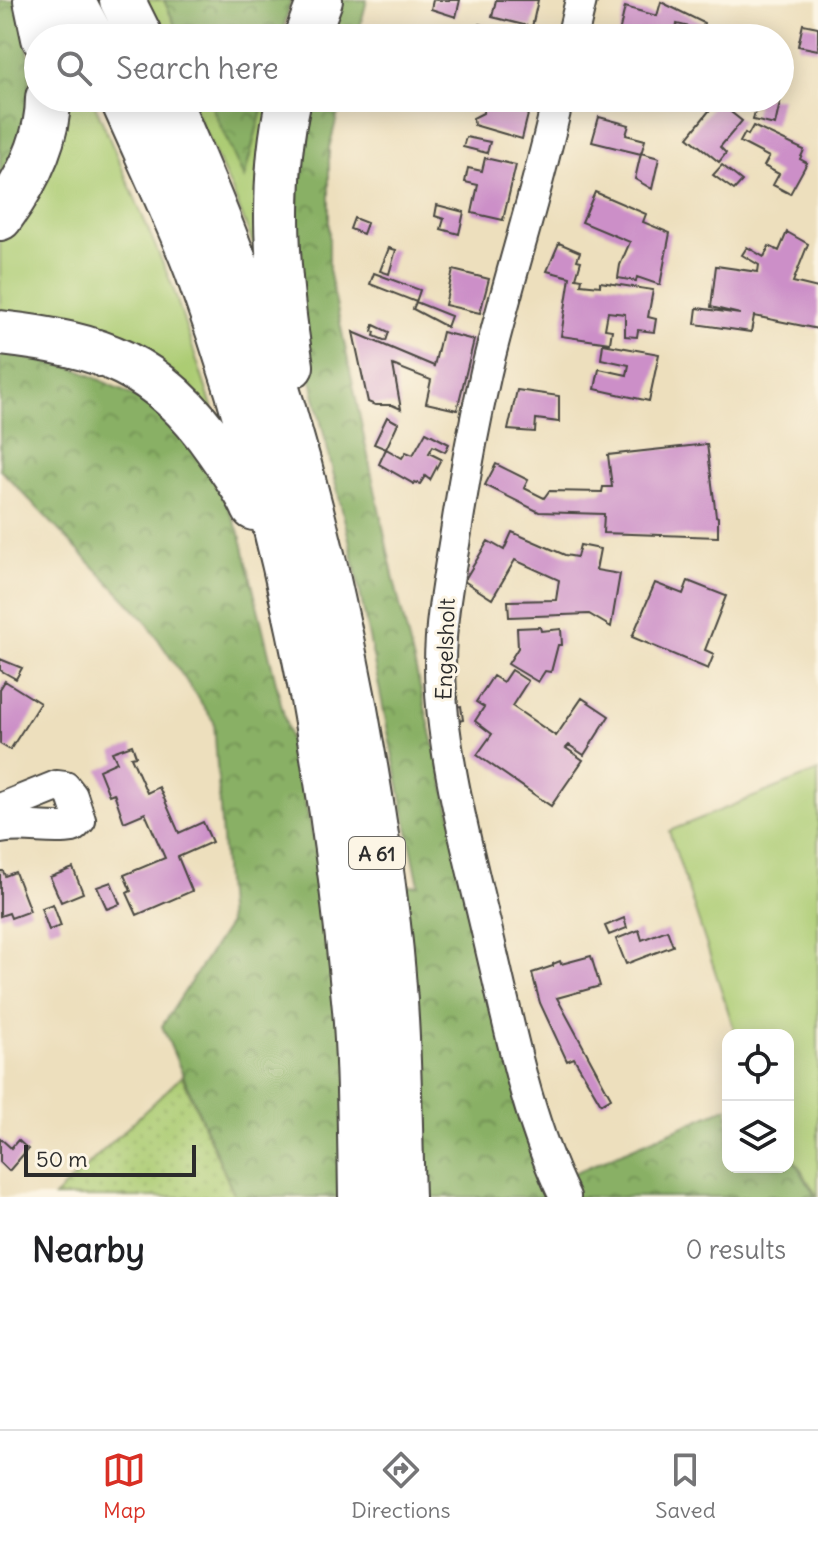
<!DOCTYPE html>
<style>
:root{--surface:#fff;--page:#f6f6f6;--text:#202124;--muted:#757577;--line:#e0e0e0;--accent:#d93025}
body{margin:0;font-family:Delius,sans-serif;background:var(--page);color:var(--text)}
.controls{position:absolute;right:24px;bottom:24px;display:grid;overflow:hidden;border-radius:16px;box-shadow:0 4px 20px #0003}
.controls button{width:72px;height:72px;display:grid;place-items:center;padding:0;border:0;border-bottom:2px solid var(--line);background:var(--surface);color:var(--text);font:40px sans-serif}
.scale{position:absolute;left:24px;bottom:20px;width:172px;box-sizing:border-box;padding-left:8px;border:4px solid #2b2b2b;border-top:0;font-size:22px;line-height:28px;white-space:nowrap;color:#2b2b2b;-webkit-text-stroke:6px #fcf5e5;paint-order:stroke}
.list{margin:0;padding:0;list-style:none}
h2{display:flex;justify-content:space-between;align-items:center;height:104px;margin:0;padding:0 32px;font-size:34px}
h2 small{font-size:26px;font-weight:400;color:var(--muted)}
.icon{flex:none;width:44px;height:44px;fill:none;stroke:currentColor;stroke-width:2;stroke-linecap:round;stroke-linejoin:round}
.map{position:relative;flex:none;width:818px;height:1197px;overflow:hidden}
.search{position:absolute;background:var(--surface);box-shadow:0 4px 20px #0003;left:24px;right:24px;top:24px;height:88px;display:flex;align-items:center;gap:20px;box-sizing:border-box;padding:0 28px;border-radius:44px;color:var(--muted);font-size:30px}
.sheet{height:232px;background:var(--surface)}
nav{display:flex;justify-content:space-around;align-items:center;box-sizing:border-box;height:112px;border-top:2px solid var(--line);background:var(--surface);font-size:22px;color:var(--muted)}
nav a{display:grid;justify-items:center;gap:4px}
nav .on{color:var(--accent)}
.map>svg:first-child{display:block}
</style>
<div class="map">
<svg width="818" height="1197" viewBox="0 0 818 1197">
<defs>
<pattern id="forest-crowns" width="20" height="18" patternUnits="userSpaceOnUse" patternTransform="scale(2)"><rect width="20" height="18" fill="#89b065"/><path d="M2 6a3 3 0 1 1 6 0M12 15a3 3 0 1 1 6 0" fill="none" stroke="#708f53"/></pattern>
<pattern id="park-dots" width="8" height="8" patternUnits="userSpaceOnUse" patternTransform="scale(2)"><rect width="8" height="8" fill="#accc73"/><path d="M2 2h.1M6 6h.1" fill="none" stroke="#94af64" stroke-width="1.8" stroke-linecap="round"/></pattern>
</defs>
<rect width="100%" height="100%" fill="#fcf5e5"/>
<filter id="ink" filterUnits="userSpaceOnUse"><feTurbulence type="fractalNoise" baseFrequency=".0125" numOctaves="2"/><feDisplacementMap in="SourceGraphic" scale="16" xChannelSelector="R" yChannelSelector="G"/><feConvolveMatrix kernelMatrix="1 2 1 2 8 2 1 2 1" color-interpolation-filters="sRGB"/></filter>
<filter id="wash" filterUnits="userSpaceOnUse"><feTurbulence type="fractalNoise" baseFrequency=".006" numOctaves="4" result="noise"/><feDisplacementMap in="SourceGraphic" scale="32" xChannelSelector="R" yChannelSelector="G"/><feGaussianBlur stdDeviation="1.8" result="paint"/><feColorMatrix in="noise" values="0 0 0 0 0 0 0 0 0 0 0 0 0 0 0 0 0 1.4 0 .05"/><feComposite in="paint" operator="in"/></filter>
<g filter="url(#wash)">
<rect width="100%" height="100%" fill="#eddfbd"/>
<path fill="#accc73" stroke="#6c7c4f" stroke-width="2" d="M 142,0 L 164,0 L 181,38 L 160,38 Z
M 63,98 L 92,98 L 172,285 L 215,416 L 0,317 L 0,239 Z
M 189,98 L 208,98 L 244,177 L 265,98 L 274,98 L 258,256 L 231,188 Z
M 818,771 L 818,1197 L 788,1150 L 788,1035 L 736,1035 L 669,831 Z"/>
<path fill="url(#forest-crowns)" stroke="#5a6e48" stroke-width="2" d="M 0,0 L 15,0 C 20,16 25,33 28,49 C 35,94 22,139 0,177 Z
M 164,0 L 291,0 L 281,38 L 181,38 Z
M 336,0 L 367,0 L 357,38 L 321,38 Z
M 208,98 L 265,98 L 244,178 Z
M 305,98 L 342,98 L 329,148 L 329,270 L 394,580 L 530,1139 L 553,1182 L 728,1107 L 728,1167 L 788,1167 L 788,1150 L 816,1197 L 235,1197 L 162,1026 L 228,925 L 214,722 L 145,620 L 0,469 L 0,353 L 75,368 L 140,399 L 181,427 L 208,464 L 240,534 L 326,889 L 419,885 L 350,543 L 300,334 L 290,235 Z"/>
<path fill="url(#park-dots)" stroke="#6c7c4f" stroke-width="2" d="M 182,1076 L 235,1197 L 54,1197 Z"/>
<g id="blocks">
<path fill="#cc8fc8" d="M 433,0 L 460,0 L 456,17 L 431,9 Z
M 496,0 L 538,0 L 532,27 L 492,17 Z
M 661,2 L 704,23 L 702,30 L 677,24 L 676,30 L 670,29 L 668,35 L 655,32 L 653,38 L 618,37 L 625,7 L 657,16 Z
M 480,24 L 508,33 L 507,38 L 476,37 Z
M 803,24 L 818,27 L 818,50 L 798,46 Z
M 486,98 L 532,98 L 522,139 L 474,125 L 473,118 L 483,113 Z
M 758,98 L 781,98 L 775,125 L 753,120 Z
M 717,101 L 742,121 L 720,147 L 726,153 L 719,162 L 688,137 Z
M 599,117 L 629,125 L 626,135 L 645,140 L 641,154 L 592,142 Z
M 753,126 L 804,150 L 800,159 L 807,163 L 790,194 L 773,185 L 779,174 L 764,166 L 769,157 L 740,142 L 745,133 L 748,135 Z
M 466,137 L 490,142 L 487,153 L 463,147 Z
M 641,153 L 659,158 L 652,189 L 635,179 Z
M 485,158 L 516,165 L 503,220 L 472,213 L 478,185 L 465,182 L 468,168 L 482,171 Z
M 722,165 L 742,181 L 734,190 L 713,175 Z
M 595,192 L 646,214 L 643,222 L 670,233 L 660,285 L 637,277 L 636,281 L 618,278 L 620,265 L 630,242 L 582,222 Z
M 437,205 L 464,212 L 459,234 L 441,229 L 444,219 L 435,216 Z
M 354,218 L 367,223 L 363,234 L 350,229 Z
M 787,232 L 808,244 L 793,282 L 818,288 L 818,329 L 754,316 L 751,332 L 695,324 L 697,308 L 740,314 L 711,307 L 716,266 L 758,272 L 759,265 L 742,255 L 747,247 L 764,257 L 769,246 L 779,251 Z
M 559,243 L 580,252 L 577,260 L 581,261 L 576,278 L 582,279 L 581,284 L 600,286 L 600,282 L 653,290 L 648,317 L 656,319 L 654,332 L 638,330 L 637,337 L 625,336 L 625,314 L 608,312 L 605,329 L 612,330 L 610,343 L 561,336 L 570,277 L 547,271 Z
M 389,248 L 396,250 L 389,274 L 380,271 Z
M 453,270 L 489,279 L 480,313 L 445,305 Z
M 374,273 L 420,290 L 416,302 L 370,284 Z
M 416,302 L 451,316 L 447,327 L 413,309 Z
M 374,325 L 389,332 L 386,341 L 374,336 L 375,332 L 372,331 Z
M 353,332 L 434,366 L 442,332 L 474,340 L 457,410 L 426,403 L 431,380 L 393,365 L 401,409 L 392,405 L 375,405 L 368,402 Z
M 603,344 L 659,354 L 649,401 L 595,389 L 599,369 L 627,375 L 629,365 L 601,359 Z
M 517,390 L 559,396 L 559,422 L 536,419 L 535,432 L 508,430 Z
M 387,417 L 398,423 L 386,449 L 374,444 Z
M 426,432 L 449,444 L 445,452 L 433,446 L 429,453 L 441,459 L 430,480 L 425,476 L 420,484 L 415,482 L 414,484 L 379,464 L 386,449 L 402,458 L 406,452 L 413,455 Z
M 707,444 L 716,516 L 718,517 L 718,537 L 603,533 L 604,514 L 539,512 L 485,485 L 496,464 L 528,480 L 524,488 L 544,498 L 549,491 L 602,492 L 603,487 L 612,487 L 608,455 Z
M 512,532 L 565,555 L 577,557 L 580,545 L 600,549 L 596,570 L 620,574 L 611,627 L 589,614 L 509,617 L 508,601 L 556,600 L 559,580 L 515,560 L 492,599 L 464,581 L 488,541 L 504,550 Z
M 688,581 L 726,596 L 705,650 L 714,654 L 708,669 L 632,637 L 655,583 L 683,594 Z
M 540,627 L 541,631 L 561,629 L 562,645 L 558,645 L 551,672 L 545,671 L 538,682 L 508,664 L 518,648 L 517,628 Z
M 0,659 L 22,668 L 16,679 L 0,670 Z
M 511,670 L 528,681 L 512,706 L 556,736 L 582,698 L 609,716 L 584,755 L 569,745 L 566,748 L 583,760 L 551,806 L 477,755 L 492,734 L 475,721 L 484,707 L 476,702 L 493,676 L 503,682 Z
M 5,681 L 40,703 L 10,750 L 0,744 L 0,689 Z
M 461,706 L 463,720 L 455,722 L 453,707 Z
M 132,745 L 136,756 L 131,757 L 147,793 L 159,787 L 179,833 L 203,822 L 212,842 L 178,857 L 192,891 L 137,915 L 127,893 L 131,891 L 124,875 L 165,858 L 145,813 L 124,822 L 114,793 L 109,795 L 99,770 L 117,762 L 112,752 Z
M 73,868 L 83,893 L 61,902 L 50,877 Z
M 0,871 L 3,871 L 5,876 L 15,872 L 30,911 L 11,918 L 9,913 L 0,916 Z
M 111,882 L 120,904 L 107,909 L 97,887 Z
M 53,904 L 61,926 L 49,930 L 41,908 Z
M 624,918 L 627,928 L 609,935 L 605,926 Z
M 639,930 L 642,940 L 667,930 L 673,946 L 626,964 L 616,939 Z
M 591,956 L 600,986 L 557,998 L 611,1098 L 601,1104 L 574,1058 L 567,1061 L 540,1003 L 532,973 L 553,966 L 553,964 L 560,961 L 561,964 Z
M 0,1138 L 11,1148 L 18,1140 L 28,1149 L 9,1171 L 0,1162 Z"/>
</g>
</g>
<g filter="url(#ink)">
<use href="#blocks" fill-opacity="0" stroke="#484641" stroke-width="2"/>
<g fill="none" stroke-linecap="round" stroke-linejoin="round">
<g stroke="#484641" stroke-width="34">
<path id="minor" d="M 572,38 L 581,0
M 558,98 C 538,190 508,280 486,372 C 474,425 464,479 456,532 C 449,576 440,620 440,664 C 440,755 471,860 491,949 C 511,1033 527,1119 565,1197
M 0,809 L 57,786 L 65,787 L 72,796 L 80,820 L 73,827 C 49,831 25,823 0,828"/>
</g>
<g stroke="#484641" stroke-width="48">
<path id="highway" d="M 36,0 L 44,38
M 72,0 L 92,38
M 122,0 L 141,38
M 306,38 L 320,0
M 122,98 C 147,155 175,212 197,270 C 283,507 333,759 355,1009 C 360,1071 360,1135 361,1197
M 167,98 C 195,163 223,228 246,294 C 317,498 362,711 388,925 C 399,1015 399,1107 402,1197
M 289,98 C 269,187 277,277 291,366
M 0,218 C 25,184 48,142 48,98
M 0,333 C 100,344 159,364 218,450 C 231,469 245,487 254,508"/>
</g>
<use href="#minor" stroke="#fff" stroke-width="30"/>
<use href="#highway" stroke="#fff" stroke-width="44"/>
</g>
</g>
<g text-anchor="middle" dominant-baseline="central" stroke-width="6" stroke-linejoin="round" paint-order="stroke">
<rect fill="#fcf5e5" stroke="#6a6863" stroke-width="2" x="349" y="837" width="56" height="32" rx="6"/>
<g font-size="20" font-weight="bold" fill="#2b2b2b">
<text x="377" y="853">A 61</text>
</g>
<g font-size="22" fill="#2b2b2b" stroke="#fcf5e5">
<text transform="translate(445 649) rotate(-88)">Engelsholt</text>
</g>
</g>
</svg>
<div class="controls">
<button><svg class="icon" aria-label="locate" viewBox="0 0 24 24"><circle cx="12" cy="12" r="6"/><path d="M12 2v4M12 18v4M2 12h4M18 12h4"/></svg></button>
<button><svg class="icon" aria-label="layers" viewBox="0 0 24 24"><path d="M12 4l9 5-9 5-9-5zM3 14l9 5 9-5"/></svg></button>
</div>
<div class="scale">50 m</div>
<div class="search"><svg class="icon" aria-label="search" viewBox="0 0 24 24"><circle cx="10" cy="10" r="6"/><path d="M15 15l6 6"/></svg>Search here</div>
</div>
<section class="sheet">
<h2>Nearby<small>0 results</small></h2>
<ul class="list">
</ul>
</section>
<nav>
<a class="on"><svg class="icon" aria-label="map" viewBox="0 0 24 24"><path d="M3 6l6-2 6 2 6-2v14l-6 2-6-2-6 2zM9 4v14M15 6v14"/></svg>Map</a>
<a><svg class="icon" aria-label="directions" viewBox="0 0 24 24"><path d="M12 3l9 9-9 9-9-9zM9 14v-3h6M13 9l2 2-2 2"/></svg>Directions</a>
<a><svg class="icon" aria-label="saved" viewBox="0 0 24 24"><path d="M7 4h10v16l-5-4-5 4z"/></svg>Saved</a>
</nav>
